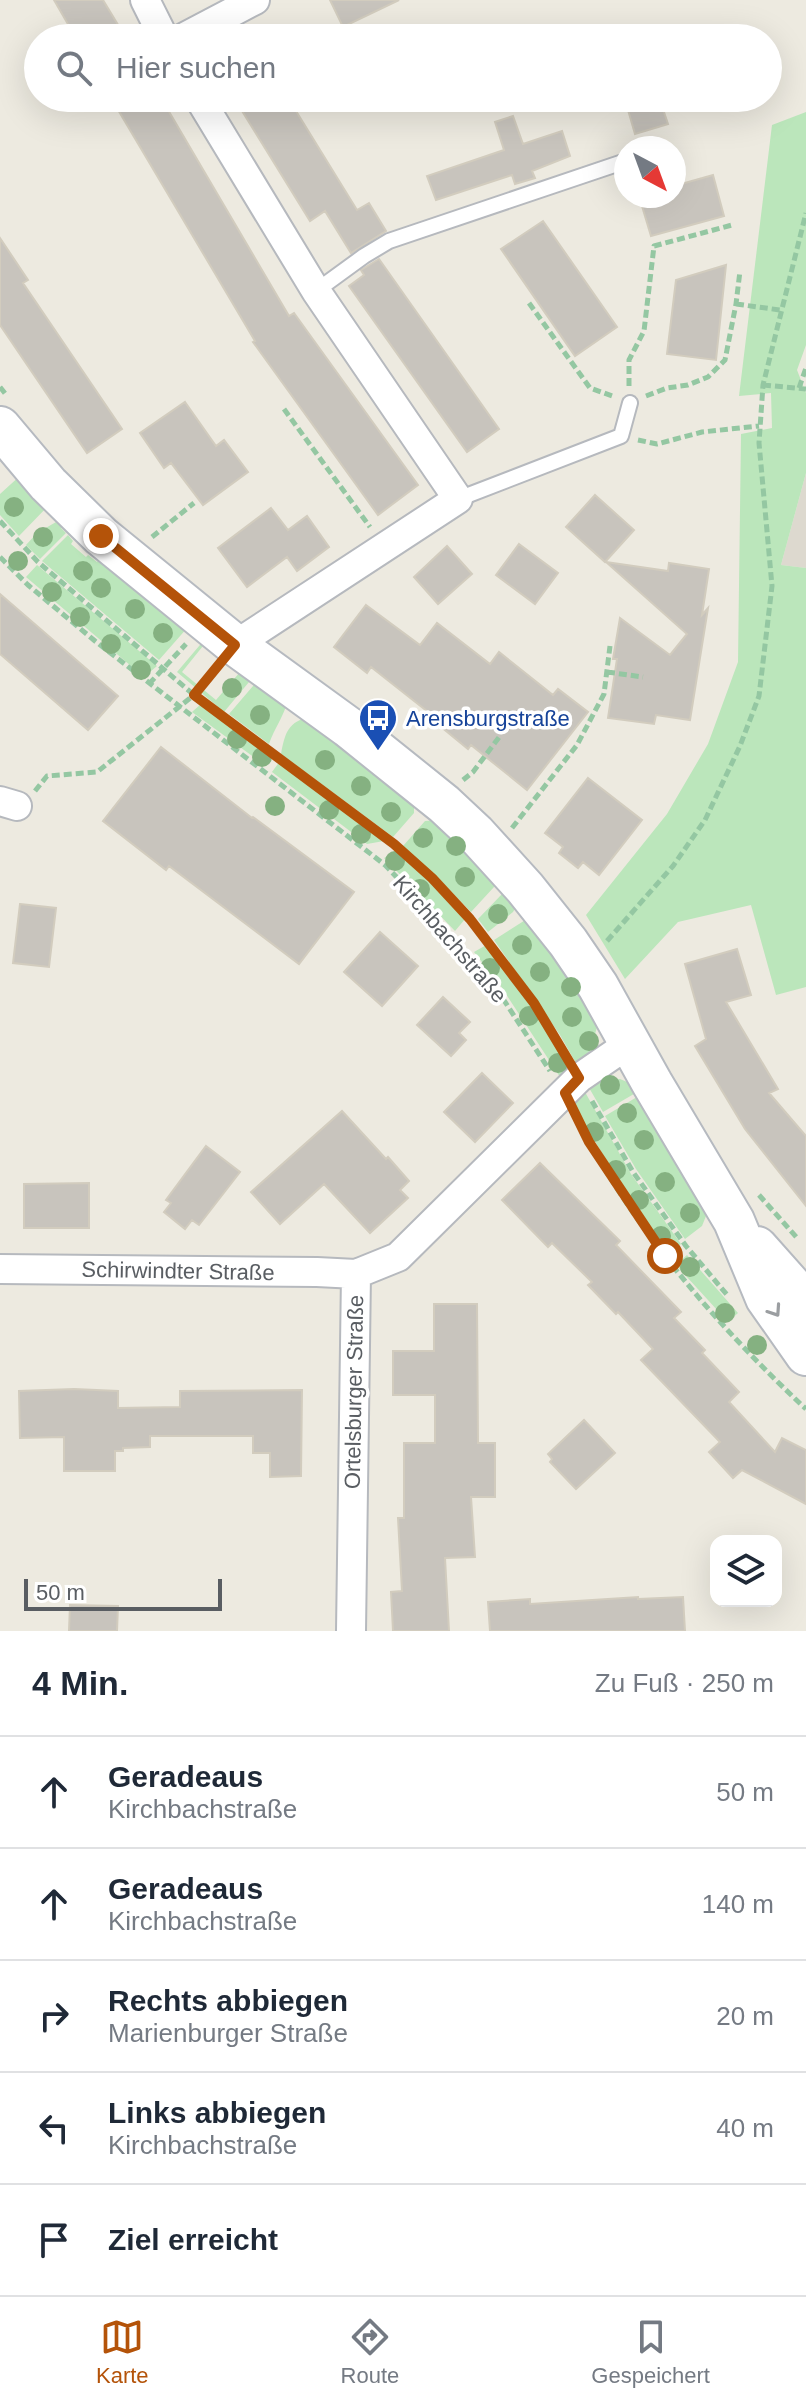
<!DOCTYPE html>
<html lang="de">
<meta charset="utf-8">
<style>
:root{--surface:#fff;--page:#f6f6f7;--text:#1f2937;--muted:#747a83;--line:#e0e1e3;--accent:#b45309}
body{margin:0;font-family:Helvetica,sans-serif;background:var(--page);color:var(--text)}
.controls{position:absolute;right:24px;bottom:24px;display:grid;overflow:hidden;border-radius:16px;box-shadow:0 8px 32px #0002}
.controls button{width:72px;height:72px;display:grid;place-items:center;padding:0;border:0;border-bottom:2px solid var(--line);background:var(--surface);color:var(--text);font:40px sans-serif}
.compass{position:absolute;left:614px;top:136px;width:72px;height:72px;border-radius:50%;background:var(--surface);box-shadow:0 8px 32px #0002;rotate:139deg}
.scale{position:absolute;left:24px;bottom:20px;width:198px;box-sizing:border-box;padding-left:8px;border:4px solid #595d62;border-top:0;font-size:22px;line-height:28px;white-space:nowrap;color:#595d62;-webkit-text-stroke:6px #fff;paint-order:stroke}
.stop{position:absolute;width:24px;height:24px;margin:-18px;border:6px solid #b45309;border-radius:50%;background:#fff}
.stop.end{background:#b45309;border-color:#fff;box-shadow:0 2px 8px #0008}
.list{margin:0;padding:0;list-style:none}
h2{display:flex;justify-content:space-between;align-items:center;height:104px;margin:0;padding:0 32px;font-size:34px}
h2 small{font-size:26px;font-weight:400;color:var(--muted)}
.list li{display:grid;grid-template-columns:52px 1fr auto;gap:24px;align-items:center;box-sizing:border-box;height:112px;padding:0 32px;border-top:2px solid var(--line)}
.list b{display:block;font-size:30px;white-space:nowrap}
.list p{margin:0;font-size:26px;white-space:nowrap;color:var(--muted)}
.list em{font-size:26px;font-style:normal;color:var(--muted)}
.icon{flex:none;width:44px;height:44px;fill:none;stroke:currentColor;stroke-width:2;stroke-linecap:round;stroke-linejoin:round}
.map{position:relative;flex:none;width:806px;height:1631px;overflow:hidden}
.search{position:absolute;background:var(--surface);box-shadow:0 8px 32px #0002;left:24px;right:24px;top:24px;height:88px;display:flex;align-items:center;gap:20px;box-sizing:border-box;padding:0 28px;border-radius:44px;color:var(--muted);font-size:30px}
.sheet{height:664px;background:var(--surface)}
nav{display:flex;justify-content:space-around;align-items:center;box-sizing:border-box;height:112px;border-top:2px solid var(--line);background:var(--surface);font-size:22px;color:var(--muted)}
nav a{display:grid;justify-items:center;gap:4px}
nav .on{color:var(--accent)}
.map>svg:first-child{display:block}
</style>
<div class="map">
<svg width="806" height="1631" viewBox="0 0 806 1631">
<rect width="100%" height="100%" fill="#edeae0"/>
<path fill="#ddd9cf" d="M 806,473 L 806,568 L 781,565 Z"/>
<path fill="#bbe6bb" d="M 806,112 L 806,345 L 797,370 L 806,393 L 806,473 L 781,565 L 806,568 L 806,987 L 776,995 L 751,905 L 678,922 L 625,979 L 586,915 L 667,814 L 708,744 L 738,662 L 741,434 L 772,428 L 771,393 L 739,396 L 772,125 Z
M 22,474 L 49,505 L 19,536 L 0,515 L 0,494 Z
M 63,518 L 67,522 L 61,528 L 66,533 L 40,559 L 26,545 L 37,533 Z
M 68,535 L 73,541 L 71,544 L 86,557 L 88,555 L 97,562 L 104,554 L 188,627 L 159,660 L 42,561 Z
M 37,565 L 157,666 L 144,677 L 26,577 Z
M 205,639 L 207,641 L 182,672 L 216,700 L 240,672 L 254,676 L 224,712 L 177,672 Z
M 259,679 L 288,700 C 284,716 274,729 269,744 L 229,714 Z
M 201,704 L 267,751 L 266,761 L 263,764 L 192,712 Z
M 311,717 L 414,797 L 414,813 L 393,837 L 281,754 C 285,733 288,721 311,717 Z
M 280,761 L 384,841 L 367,844 L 272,772 Z
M 442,820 L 498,879 L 494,887 L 471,912 L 438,878 L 403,846 L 425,821 Z
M 398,851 L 466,918 L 455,931 L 384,858 Z
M 503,893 L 519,901 L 513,912 L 488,932 L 478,919 Z
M 530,917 L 565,960 L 598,1024 L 590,1051 L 577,1065 L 560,1035 L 494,940 Z
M 488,944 L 536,1011 L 571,1071 L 562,1080 L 500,985 L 474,952 Z
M 620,1079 L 632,1084 L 639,1091 L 603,1112 L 588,1086 L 601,1080 Z
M 585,1092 L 631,1174 L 681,1244 L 668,1255 L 619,1182 L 573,1104 Z
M 642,1094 L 706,1216 L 702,1226 L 685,1239 L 636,1169 L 605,1116 Z
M 687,1255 L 738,1313 L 728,1322 L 676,1265 Z"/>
<path fill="#c8c4bd" stroke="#d2ccbe" stroke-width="2" d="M 54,0 L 103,0 L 126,38 L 76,38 Z
M 330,0 L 399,0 L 343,27 Z
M 111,98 L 161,98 L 289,316 L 294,313 L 418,485 L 378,515 L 253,342 L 255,341 Z
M 234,98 L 288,98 L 357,210 L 369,203 L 386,231 L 351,253 L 325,211 L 310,221 Z
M 660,100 L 668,124 L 635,134 L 628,110 Z
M 513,116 L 523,144 L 562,131 L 570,156 L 532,171 L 535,178 L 515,184 L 512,175 L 436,200 L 427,176 L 504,150 L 495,122 Z
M 713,175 L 724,216 L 651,236 L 639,196 L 674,196 L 674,186 Z
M 543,221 L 617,327 L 575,356 L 501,249 Z
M 0,238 L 28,280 L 23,283 L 122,429 L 87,453 L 0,325 Z
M 379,259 L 499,429 L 467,452 L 349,286 L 364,275 L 361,270 Z
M 726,265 L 716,360 L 667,354 L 676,280 Z
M 185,402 L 216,446 L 224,440 L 248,472 L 203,505 L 171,463 L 164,468 L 140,433 Z
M 595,495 L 634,530 L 605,562 L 566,527 Z
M 271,508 L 288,530 L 307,516 L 329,547 L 297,571 L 287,557 L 247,587 L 218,548 Z
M 519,544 L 558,573 L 535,604 L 496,575 Z
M 447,546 L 472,574 L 438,604 L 414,577 Z
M 606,562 L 668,571 L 669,563 L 709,569 L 702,615 L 708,608 L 690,720 L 656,715 L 654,724 L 608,718 L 617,659 L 613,659 L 620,618 L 670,655 L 687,634 Z
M 0,594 L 118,696 L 88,730 L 0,654 Z
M 366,605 L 420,645 L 437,623 L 490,664 L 499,652 L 553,695 L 558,689 L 588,712 L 527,790 L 471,745 L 468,749 L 440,726 L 442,723 L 371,667 L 367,673 L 334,647 Z
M 161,747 L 252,818 L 253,817 L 354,892 L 299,964 L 169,866 L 166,870 L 103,821 Z
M 588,778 L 642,820 L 599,875 L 583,862 L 578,868 L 559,853 L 563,847 L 545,833 Z
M 20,904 L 56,908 L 49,967 L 13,963 Z
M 380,932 L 418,966 L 382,1006 L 344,972 Z
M 737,949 L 751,995 L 726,1002 L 778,1089 L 769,1093 L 806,1136 L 806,1206 L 745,1129 L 695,1046 L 706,1039 L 685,964 Z
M 443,997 L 470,1022 L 459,1033 L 466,1040 L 451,1056 L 417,1025 Z
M 482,1073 L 513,1103 L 475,1142 L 444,1112 Z
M 342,1111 L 386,1159 L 388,1157 L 409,1181 L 400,1190 L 408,1198 L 370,1233 L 324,1184 L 280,1224 L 251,1192 Z
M 206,1146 L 240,1172 L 199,1225 L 192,1220 L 185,1229 L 164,1212 L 171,1203 L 166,1200 Z
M 540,1163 L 620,1241 L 616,1245 L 681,1312 L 674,1318 L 705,1350 L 702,1353 L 739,1392 L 729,1402 L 775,1452 L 782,1438 L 806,1450 L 806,1504 L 742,1470 L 733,1478 L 709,1452 L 720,1442 L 641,1360 L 653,1349 L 618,1312 L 616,1314 L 588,1285 L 592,1282 L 552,1243 L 548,1247 L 502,1200 Z
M 89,1183 L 89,1228 L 24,1228 L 24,1184 Z
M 434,1304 L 477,1304 L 478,1443 L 495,1443 L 495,1497 L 471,1497 L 475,1557 L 445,1558 L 449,1631 L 393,1631 L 391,1592 L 402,1591 L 398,1518 L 404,1518 L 404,1443 L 435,1443 L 435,1395 L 393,1395 L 393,1351 L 434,1351 Z
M 74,1389 L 118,1391 L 118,1408 L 180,1407 L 180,1391 L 302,1390 L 301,1476 L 270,1477 L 270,1453 L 253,1453 L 253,1436 L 150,1436 L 150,1447 L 123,1448 L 123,1451 L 115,1451 L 115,1471 L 64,1471 L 64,1437 L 20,1438 L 19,1391 Z
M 584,1420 L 615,1453 L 576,1489 L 550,1462 L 552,1459 L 548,1454 Z
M 638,1597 L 638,1599 L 683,1597 L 685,1631 L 490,1631 L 488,1602 L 530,1599 L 530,1604 Z
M 70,1605 L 118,1606 L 117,1631 L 69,1631 Z"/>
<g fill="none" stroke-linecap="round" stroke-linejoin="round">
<g stroke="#b6b9be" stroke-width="18">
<path id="lane" d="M 316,291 L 364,256 L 389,241 L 626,161
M 458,499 L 621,436 L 630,403"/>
</g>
<g stroke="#b6b9be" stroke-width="32">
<path id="street" d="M 145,0 L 164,38
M 183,38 L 255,0
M 199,98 L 316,291 L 458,499 L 235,645
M 0,801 L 17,806
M 0,1269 L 317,1272 L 356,1274
M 351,1631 L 356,1274 L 398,1257 L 579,1078 L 630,1043"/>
</g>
<g stroke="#b6bac0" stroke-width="44">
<path id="secondary" d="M 0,427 L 48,484 L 101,536 L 235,645 L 348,727 L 444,804 L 475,833 L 525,888 L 568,942 L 598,986 L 652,1083 L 734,1221 L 766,1298 L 806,1355
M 757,1247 L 806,1302"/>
</g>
<path stroke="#94c7a2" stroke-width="5" stroke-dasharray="8 4" stroke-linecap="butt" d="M 529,303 L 590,388 L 615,397
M 736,304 L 780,310
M 763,385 L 806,389
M 629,386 L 629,360 L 644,331 L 654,246 L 732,225
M 0,387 L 7,396
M 799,388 L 806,368
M 646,396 L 667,388 L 688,385 L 708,377 L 725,360 L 736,304 L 740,271
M 284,409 L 370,527
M 638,440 L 657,444 L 702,432 L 759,426
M 0,521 L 38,562 L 194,695 L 394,844 L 432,878 L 470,919 L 534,1003 L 567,1058
M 152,537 L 194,503
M 0,557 L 28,585 L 95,641 L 385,865 L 439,921 L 496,988 L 550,1071
M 607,672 L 643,677
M 149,684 L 186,644
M 463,780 L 473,772 L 500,736
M 35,791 L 47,776 L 97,772 L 194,695 L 215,669
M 512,828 L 577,745 L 604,694 L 610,646
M 607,941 L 673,866 L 705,820 L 740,746 L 759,696 L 772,586 L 759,443 L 763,385 L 806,213
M 592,1101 L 633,1172 L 686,1246 L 728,1296
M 575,1115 C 629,1224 717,1326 806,1409
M 759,1195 L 798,1239"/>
<use href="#lane" stroke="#fff" stroke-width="14"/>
<use href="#street" stroke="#fff" stroke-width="28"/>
<use href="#secondary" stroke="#fff" stroke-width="40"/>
</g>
<g fill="#85b181">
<circle cx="14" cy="507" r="10"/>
<circle cx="43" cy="537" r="10"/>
<circle cx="18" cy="561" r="10"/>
<circle cx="83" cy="571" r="10"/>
<circle cx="101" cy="588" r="10"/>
<circle cx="52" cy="592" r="10"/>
<circle cx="135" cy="609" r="10"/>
<circle cx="80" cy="617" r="10"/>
<circle cx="163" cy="633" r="10"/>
<circle cx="111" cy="644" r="10"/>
<circle cx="141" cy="670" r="10"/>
<circle cx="232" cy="688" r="10"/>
<circle cx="260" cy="715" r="10"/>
<circle cx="237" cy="739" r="10"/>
<circle cx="262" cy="757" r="10"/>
<circle cx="325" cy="760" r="10"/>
<circle cx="361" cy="786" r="10"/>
<circle cx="275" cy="806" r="10"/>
<circle cx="329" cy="810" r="10"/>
<circle cx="391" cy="812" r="10"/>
<circle cx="361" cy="834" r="10"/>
<circle cx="423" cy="838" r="10"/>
<circle cx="456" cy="846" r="10"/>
<circle cx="395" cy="861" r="10"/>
<circle cx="465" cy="877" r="10"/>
<circle cx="420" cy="889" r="10"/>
<circle cx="498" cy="914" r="10"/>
<circle cx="522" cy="945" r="10"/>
<circle cx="490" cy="968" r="10"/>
<circle cx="540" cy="972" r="10"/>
<circle cx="571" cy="987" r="10"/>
<circle cx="529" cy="1016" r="10"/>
<circle cx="572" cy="1017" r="10"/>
<circle cx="589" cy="1041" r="10"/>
<circle cx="558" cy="1063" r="10"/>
<circle cx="610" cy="1085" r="10"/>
<circle cx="627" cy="1113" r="10"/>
<circle cx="594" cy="1132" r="10"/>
<circle cx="644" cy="1140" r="10"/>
<circle cx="616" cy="1170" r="10"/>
<circle cx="665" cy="1182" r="10"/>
<circle cx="639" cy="1200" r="10"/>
<circle cx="690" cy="1213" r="10"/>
<circle cx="661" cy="1236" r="10"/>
<circle cx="690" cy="1267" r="10"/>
<circle cx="725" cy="1313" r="10"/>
<circle cx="757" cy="1345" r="10"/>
</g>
<defs><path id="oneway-chevron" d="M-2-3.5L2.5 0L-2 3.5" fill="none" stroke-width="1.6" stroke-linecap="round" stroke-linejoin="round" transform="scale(2)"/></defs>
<use stroke="#9b9ea1" href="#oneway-chevron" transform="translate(775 1311) rotate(56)"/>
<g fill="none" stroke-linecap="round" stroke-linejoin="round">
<path stroke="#b45309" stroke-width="10" d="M 101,536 L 235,645 L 194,695 L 394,844 L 432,878 L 470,919 L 534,1003 L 579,1078 L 565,1093 L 589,1142 L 665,1256"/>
</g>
<defs>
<g id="bus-pin" transform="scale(2)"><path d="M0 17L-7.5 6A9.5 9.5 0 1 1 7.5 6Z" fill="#1a4fb4" stroke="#fff"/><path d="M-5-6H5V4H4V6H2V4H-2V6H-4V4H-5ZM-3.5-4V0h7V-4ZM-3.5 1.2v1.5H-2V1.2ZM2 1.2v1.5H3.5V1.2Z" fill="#fff"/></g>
</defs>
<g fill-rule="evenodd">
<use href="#bus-pin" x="378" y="718"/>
</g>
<g text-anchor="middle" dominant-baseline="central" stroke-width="7" stroke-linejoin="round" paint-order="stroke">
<g font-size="22" fill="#164399" stroke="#fff" text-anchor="start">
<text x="406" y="718">Arensburgstraße</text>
</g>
<g font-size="22" fill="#595d62" stroke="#fff">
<text transform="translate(450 939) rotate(49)">Kirchbachstraße</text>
<text transform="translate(178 1271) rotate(1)">Schirwindter Straße</text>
<text transform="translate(354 1392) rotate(-89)">Ortelsburger Straße</text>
</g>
</g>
</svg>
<div class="controls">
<button><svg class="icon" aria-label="layers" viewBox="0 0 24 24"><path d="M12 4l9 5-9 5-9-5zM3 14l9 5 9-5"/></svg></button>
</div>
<svg class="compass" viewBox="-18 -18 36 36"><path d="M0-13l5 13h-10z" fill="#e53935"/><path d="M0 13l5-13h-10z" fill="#747a83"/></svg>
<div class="scale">50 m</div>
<div class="stop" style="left:665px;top:1256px"></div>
<div class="stop end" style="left:101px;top:536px"></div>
<div class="search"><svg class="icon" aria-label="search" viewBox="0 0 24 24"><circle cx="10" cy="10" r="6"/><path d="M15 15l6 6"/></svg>Hier suchen</div>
</div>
<section class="sheet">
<h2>4 Min.<small>Zu Fuß · 250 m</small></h2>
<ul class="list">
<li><svg class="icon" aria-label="ahead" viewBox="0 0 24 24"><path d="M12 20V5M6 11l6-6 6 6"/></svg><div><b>Geradeaus</b><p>Kirchbachstraße</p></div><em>50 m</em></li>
<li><svg class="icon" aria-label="ahead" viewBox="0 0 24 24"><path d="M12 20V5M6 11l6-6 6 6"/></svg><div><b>Geradeaus</b><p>Kirchbachstraße</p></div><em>140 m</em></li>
<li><svg class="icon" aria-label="right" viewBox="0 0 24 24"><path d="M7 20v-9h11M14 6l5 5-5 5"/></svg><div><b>Rechts abbiegen</b><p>Marienburger Straße</p></div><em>20 m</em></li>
<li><svg class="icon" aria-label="left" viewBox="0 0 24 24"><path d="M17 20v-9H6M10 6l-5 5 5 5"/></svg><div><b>Links abbiegen</b><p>Kirchbachstraße</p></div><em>40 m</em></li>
<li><svg class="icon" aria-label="arrive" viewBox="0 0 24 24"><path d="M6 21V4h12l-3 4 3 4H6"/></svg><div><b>Ziel erreicht</b></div></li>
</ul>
</section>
<nav>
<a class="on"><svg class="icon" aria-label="map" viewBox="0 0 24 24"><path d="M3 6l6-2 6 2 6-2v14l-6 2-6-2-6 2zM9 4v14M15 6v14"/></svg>Karte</a>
<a><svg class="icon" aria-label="directions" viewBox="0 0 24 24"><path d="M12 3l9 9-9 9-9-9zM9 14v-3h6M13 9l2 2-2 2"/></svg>Route</a>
<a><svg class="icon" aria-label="saved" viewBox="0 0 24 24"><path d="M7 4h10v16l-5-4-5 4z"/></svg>Gespeichert</a>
</nav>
